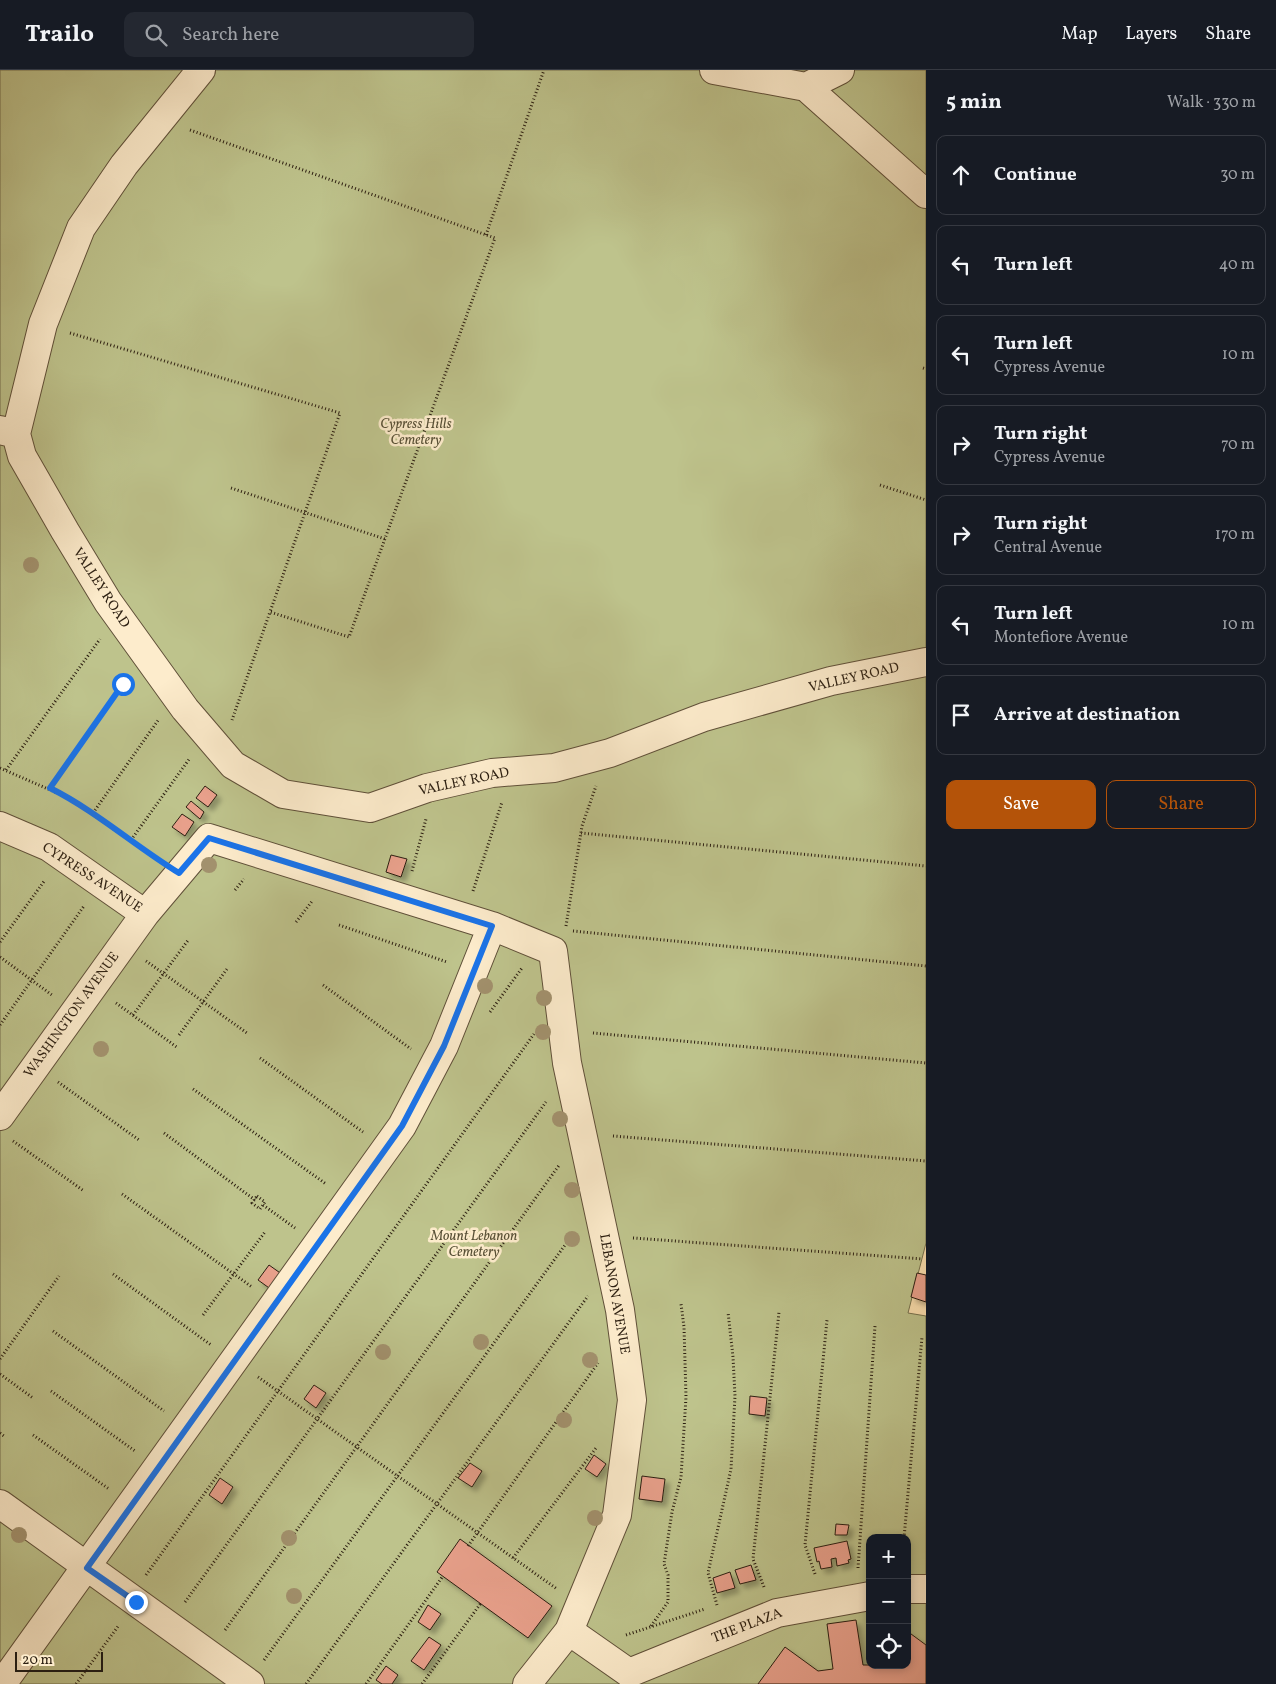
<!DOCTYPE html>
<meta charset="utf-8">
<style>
:root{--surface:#171b24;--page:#242831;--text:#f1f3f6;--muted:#9ea1a6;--line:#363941;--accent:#b45309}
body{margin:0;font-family:Vollkorn,serif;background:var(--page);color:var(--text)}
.controls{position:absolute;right:15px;bottom:15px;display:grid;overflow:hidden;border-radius:10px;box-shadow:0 2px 8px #0003}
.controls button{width:45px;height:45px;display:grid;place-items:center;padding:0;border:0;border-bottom:1px solid var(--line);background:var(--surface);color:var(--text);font:25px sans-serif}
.scale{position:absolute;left:15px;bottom:12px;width:88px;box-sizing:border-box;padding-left:5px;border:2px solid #2c1f11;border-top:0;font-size:14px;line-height:18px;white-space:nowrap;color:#2c1f11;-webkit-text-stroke:4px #fdeccc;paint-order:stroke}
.stop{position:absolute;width:15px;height:15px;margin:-11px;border:4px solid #1a73e8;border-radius:50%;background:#fff}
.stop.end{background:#1a73e8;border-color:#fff;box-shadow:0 1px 5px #0008}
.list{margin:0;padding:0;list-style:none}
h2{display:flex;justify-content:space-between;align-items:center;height:65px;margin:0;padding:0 20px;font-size:21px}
h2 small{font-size:16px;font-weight:400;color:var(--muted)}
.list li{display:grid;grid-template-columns:32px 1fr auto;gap:15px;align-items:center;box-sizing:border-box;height:80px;margin:0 10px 10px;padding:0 10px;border:1px solid var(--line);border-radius:10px}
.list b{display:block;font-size:19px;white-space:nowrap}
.list p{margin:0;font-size:16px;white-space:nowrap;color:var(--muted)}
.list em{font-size:16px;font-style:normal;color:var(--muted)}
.actions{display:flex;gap:10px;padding:15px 20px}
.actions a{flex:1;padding:11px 0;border:1px solid var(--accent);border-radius:10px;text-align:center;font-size:18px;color:var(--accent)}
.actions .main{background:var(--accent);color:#fff}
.icon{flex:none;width:28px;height:28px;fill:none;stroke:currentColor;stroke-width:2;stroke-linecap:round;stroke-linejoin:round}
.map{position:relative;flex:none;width:926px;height:1614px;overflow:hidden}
header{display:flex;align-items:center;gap:30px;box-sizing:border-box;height:70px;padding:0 25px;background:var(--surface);border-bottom:1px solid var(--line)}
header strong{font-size:24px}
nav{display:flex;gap:28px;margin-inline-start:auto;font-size:18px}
.search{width:350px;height:45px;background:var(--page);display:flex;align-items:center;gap:12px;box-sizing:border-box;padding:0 18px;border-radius:10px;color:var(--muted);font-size:19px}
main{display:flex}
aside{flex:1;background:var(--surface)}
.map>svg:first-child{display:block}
</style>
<header>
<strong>Trailo</strong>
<div class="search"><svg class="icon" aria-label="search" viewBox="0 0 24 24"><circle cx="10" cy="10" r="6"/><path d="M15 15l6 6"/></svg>Search here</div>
<nav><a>Map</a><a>Layers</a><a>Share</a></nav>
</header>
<main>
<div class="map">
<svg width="926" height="1614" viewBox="0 0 926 1614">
<defs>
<filter id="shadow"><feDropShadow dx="4.5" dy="4.5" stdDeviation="2.5" flood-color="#0004"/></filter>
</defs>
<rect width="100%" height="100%" fill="#fce1b0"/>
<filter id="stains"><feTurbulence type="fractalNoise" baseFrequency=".004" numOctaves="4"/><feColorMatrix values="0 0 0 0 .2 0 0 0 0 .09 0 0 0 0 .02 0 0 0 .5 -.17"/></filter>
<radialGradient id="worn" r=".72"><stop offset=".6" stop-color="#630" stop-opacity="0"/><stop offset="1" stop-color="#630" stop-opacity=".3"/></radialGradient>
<path fill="#bec38c" stroke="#75714e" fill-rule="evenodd" d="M 0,0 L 926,0 L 926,1173 L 908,1243 L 926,1246 L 926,1614 L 0,1614 ZM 870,1468 L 907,1468 L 907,1595 L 870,1595 Z"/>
<path fill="#e8a08b" stroke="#2c1f11" filter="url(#shadow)" d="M 205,716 L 217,725 L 208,737 L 196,728 Z
M 191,731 L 204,742 L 200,749 L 186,737 Z
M 182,744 L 194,752 L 185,766 L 172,757 Z
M 391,785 L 407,789 L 401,807 L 386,802 Z
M 269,1195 L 283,1205 L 272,1220 L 258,1210 Z
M 917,1203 L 926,1205 L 926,1232 L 911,1227 Z
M 314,1315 L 326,1323 L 316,1338 L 304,1329 Z
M 750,1326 L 767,1328 L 765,1346 L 749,1344 Z
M 594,1385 L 606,1394 L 597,1407 L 585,1399 Z
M 470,1393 L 482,1401 L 472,1417 L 458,1408 Z
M 642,1406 L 665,1409 L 662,1432 L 639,1429 Z
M 220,1408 L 233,1417 L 222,1434 L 209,1425 Z
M 836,1454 L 849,1455 L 847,1465 L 835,1465 Z
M 460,1469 L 552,1536 L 528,1568 L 437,1502 Z
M 847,1471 L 851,1489 L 848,1490 L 849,1493 L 837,1496 L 836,1488 L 831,1489 L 832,1497 L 821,1499 L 819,1491 L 817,1492 L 814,1478 Z
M 751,1495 L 756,1510 L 740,1514 L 735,1500 Z
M 730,1502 L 735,1518 L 717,1523 L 713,1508 Z
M 428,1535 L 441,1544 L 430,1560 L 418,1552 Z
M 856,1550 L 863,1595 L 907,1595 L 907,1561 L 926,1575 L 926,1614 L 758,1614 L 785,1577 L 818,1601 L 833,1599 L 827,1554 Z
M 429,1567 L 441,1575 L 424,1600 L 411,1591 Z
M 386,1596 L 398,1605 L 392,1614 L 382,1614 L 376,1610 Z"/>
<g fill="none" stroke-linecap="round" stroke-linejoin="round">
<g stroke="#605039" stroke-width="30">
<path id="minor" d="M 714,0 L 806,17 L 840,0
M 806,17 L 926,124
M 0,360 L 16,364 L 22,386 L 65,461 L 108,532 L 185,639 L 233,695 L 283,724 L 370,738 L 427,718 L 492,703 L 554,698 L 610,683 L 704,647 L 831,611 L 926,592
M 16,364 L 43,254 L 81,158 L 124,95 L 201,0
M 0,756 L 49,777 L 145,844 L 209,768 L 492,856 L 553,881 L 567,993 L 620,1240 L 632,1330 L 617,1445 L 569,1561 L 527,1614
M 0,1046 L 145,844
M 0,1434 L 250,1614
M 907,1519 L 926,1519
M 569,1561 L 629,1603
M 629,1603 L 777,1543 L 870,1526
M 2,1614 L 402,1056 L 444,976 L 492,856"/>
</g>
<path stroke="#2c1f11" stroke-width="3" stroke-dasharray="1 2.5" stroke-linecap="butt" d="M 190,60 L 495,168 L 349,567 L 270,542 L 232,650
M 486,165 L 544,0
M 70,263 L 340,343 L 270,542
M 923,298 L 926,299
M 880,415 L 926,430
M 231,418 L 385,469
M 0,698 L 71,729 L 155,788
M 6,700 L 100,569
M 50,719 L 123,614
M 93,743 L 159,649
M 581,763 L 926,796
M 131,770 L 190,688
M 412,801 L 426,749
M 235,820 L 244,809
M 473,821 L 502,732
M 296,852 L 313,830
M 339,855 L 447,892
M 566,856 L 582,756 L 596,716
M 573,861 L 926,896
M 0,872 L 45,810
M 0,887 L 52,925
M 146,891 L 247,963
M 323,915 L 411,979
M 116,933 L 178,978
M 490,942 L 522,898
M 133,945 L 189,869
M 0,955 L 84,836
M 593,963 L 926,993
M 179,965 L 227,899
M 260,988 L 363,1062
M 58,1012 L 139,1070
M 193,1019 L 326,1114
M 164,1063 L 255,1130
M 613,1066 L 926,1091
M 13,1071 L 84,1121
M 122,1124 L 252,1217
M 257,1126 L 265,1132 L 260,1139 L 252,1133 Z
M 263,1135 L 295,1158
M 633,1168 L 922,1189
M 113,1204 L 211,1275
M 203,1245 L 265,1162
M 53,1261 L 164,1341
M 0,1289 L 59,1206
M 0,1304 L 33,1328
M 258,1307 L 557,1519
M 51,1321 L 135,1381
M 0,1363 L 4,1366
M 33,1365 L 109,1419
M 904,1468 L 922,1267
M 468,1476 L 598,1293
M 513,1488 L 596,1378
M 858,1498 L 875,1256
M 815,1504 L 805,1475 L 827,1250
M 146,1505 L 534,964
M 764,1517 L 753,1489 L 779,1242
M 185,1532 L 546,1032
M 717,1535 L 708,1503 L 731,1399 L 735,1326 L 733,1287 L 728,1242
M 651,1556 L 668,1532 L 668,1505 L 664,1494 L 672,1442 L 681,1407 L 686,1327 L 684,1257 L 681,1234
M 225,1560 L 560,1094
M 626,1565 L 705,1539
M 264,1590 L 573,1164
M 76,1614 L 119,1555
M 306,1614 L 588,1226
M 366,1614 L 443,1506
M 422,1614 L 481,1533"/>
<use href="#minor" stroke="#fdeccc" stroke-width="28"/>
</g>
<g fill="#a2916d">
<circle cx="31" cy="495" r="8"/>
<circle cx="209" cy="795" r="8"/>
<circle cx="485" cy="916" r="8"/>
<circle cx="544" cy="928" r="8"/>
<circle cx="543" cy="962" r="8"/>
<circle cx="101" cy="979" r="8"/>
<circle cx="560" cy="1049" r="8"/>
<circle cx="572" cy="1120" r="8"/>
<circle cx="572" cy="1169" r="8"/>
<circle cx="481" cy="1272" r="8"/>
<circle cx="383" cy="1282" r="8"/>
<circle cx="590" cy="1290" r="8"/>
<circle cx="564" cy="1350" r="8"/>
<circle cx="595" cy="1448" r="8"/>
<circle cx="19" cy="1465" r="8"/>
<circle cx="289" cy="1468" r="8"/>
<circle cx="294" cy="1526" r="8"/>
</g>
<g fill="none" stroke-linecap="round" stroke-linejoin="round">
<path stroke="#1a73e8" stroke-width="6" d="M 123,614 L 50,718 C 96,741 135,776 179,803 L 209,768 L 492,856 L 444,976 L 402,1056 L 87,1498 L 136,1532"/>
</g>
<g text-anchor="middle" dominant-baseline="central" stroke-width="5" stroke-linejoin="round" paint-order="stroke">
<g font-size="14" font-style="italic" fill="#585036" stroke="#fdeccc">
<text x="416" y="354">Cypress Hills<tspan x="416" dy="16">Cemetery</tspan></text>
<text x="474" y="1166">Mount Lebanon<tspan x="474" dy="16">Cemetery</tspan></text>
</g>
<g font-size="14" fill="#2c1f11" stroke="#fdeccc">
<text transform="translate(101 518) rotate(57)">VALLEY ROAD</text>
<text transform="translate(854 608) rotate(-13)">VALLEY ROAD</text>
<text transform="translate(464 712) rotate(-12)">VALLEY ROAD</text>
<text transform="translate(92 808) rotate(33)">CYPRESS AVENUE</text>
<text transform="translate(72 945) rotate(-54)">WASHINGTON AVENUE</text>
<text transform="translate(614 1224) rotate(80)">LEBANON AVENUE</text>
<text transform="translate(747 1556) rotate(-21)">THE PLAZA</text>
</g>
</g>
<rect width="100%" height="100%" filter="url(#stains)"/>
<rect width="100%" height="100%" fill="url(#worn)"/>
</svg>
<div class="controls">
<button>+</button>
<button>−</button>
<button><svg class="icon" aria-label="locate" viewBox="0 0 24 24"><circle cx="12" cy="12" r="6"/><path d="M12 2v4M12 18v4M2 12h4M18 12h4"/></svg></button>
</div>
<div class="scale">20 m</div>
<div class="stop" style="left:123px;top:614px"></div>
<div class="stop end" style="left:136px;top:1532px"></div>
</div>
<aside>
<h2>5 min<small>Walk · 330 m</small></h2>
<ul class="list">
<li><svg class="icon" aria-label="ahead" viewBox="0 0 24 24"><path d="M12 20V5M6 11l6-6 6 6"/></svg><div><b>Continue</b></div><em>30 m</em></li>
<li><svg class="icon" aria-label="left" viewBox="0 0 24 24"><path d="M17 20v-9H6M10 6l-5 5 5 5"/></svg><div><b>Turn left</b></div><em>40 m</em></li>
<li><svg class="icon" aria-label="left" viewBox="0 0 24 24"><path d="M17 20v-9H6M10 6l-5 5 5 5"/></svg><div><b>Turn left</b><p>Cypress Avenue</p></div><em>10 m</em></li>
<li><svg class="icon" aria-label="right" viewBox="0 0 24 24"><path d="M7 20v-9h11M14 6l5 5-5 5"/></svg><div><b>Turn right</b><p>Cypress Avenue</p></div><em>70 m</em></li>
<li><svg class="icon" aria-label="right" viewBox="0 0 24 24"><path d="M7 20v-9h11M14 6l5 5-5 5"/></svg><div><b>Turn right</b><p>Central Avenue</p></div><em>170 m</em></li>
<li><svg class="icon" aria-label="left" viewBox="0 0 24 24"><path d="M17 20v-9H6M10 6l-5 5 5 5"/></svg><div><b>Turn left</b><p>Montefiore Avenue</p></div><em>10 m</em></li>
<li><svg class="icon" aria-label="arrive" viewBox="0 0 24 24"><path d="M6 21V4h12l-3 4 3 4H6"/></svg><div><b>Arrive at destination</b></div></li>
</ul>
<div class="actions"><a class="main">Save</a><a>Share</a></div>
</aside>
</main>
